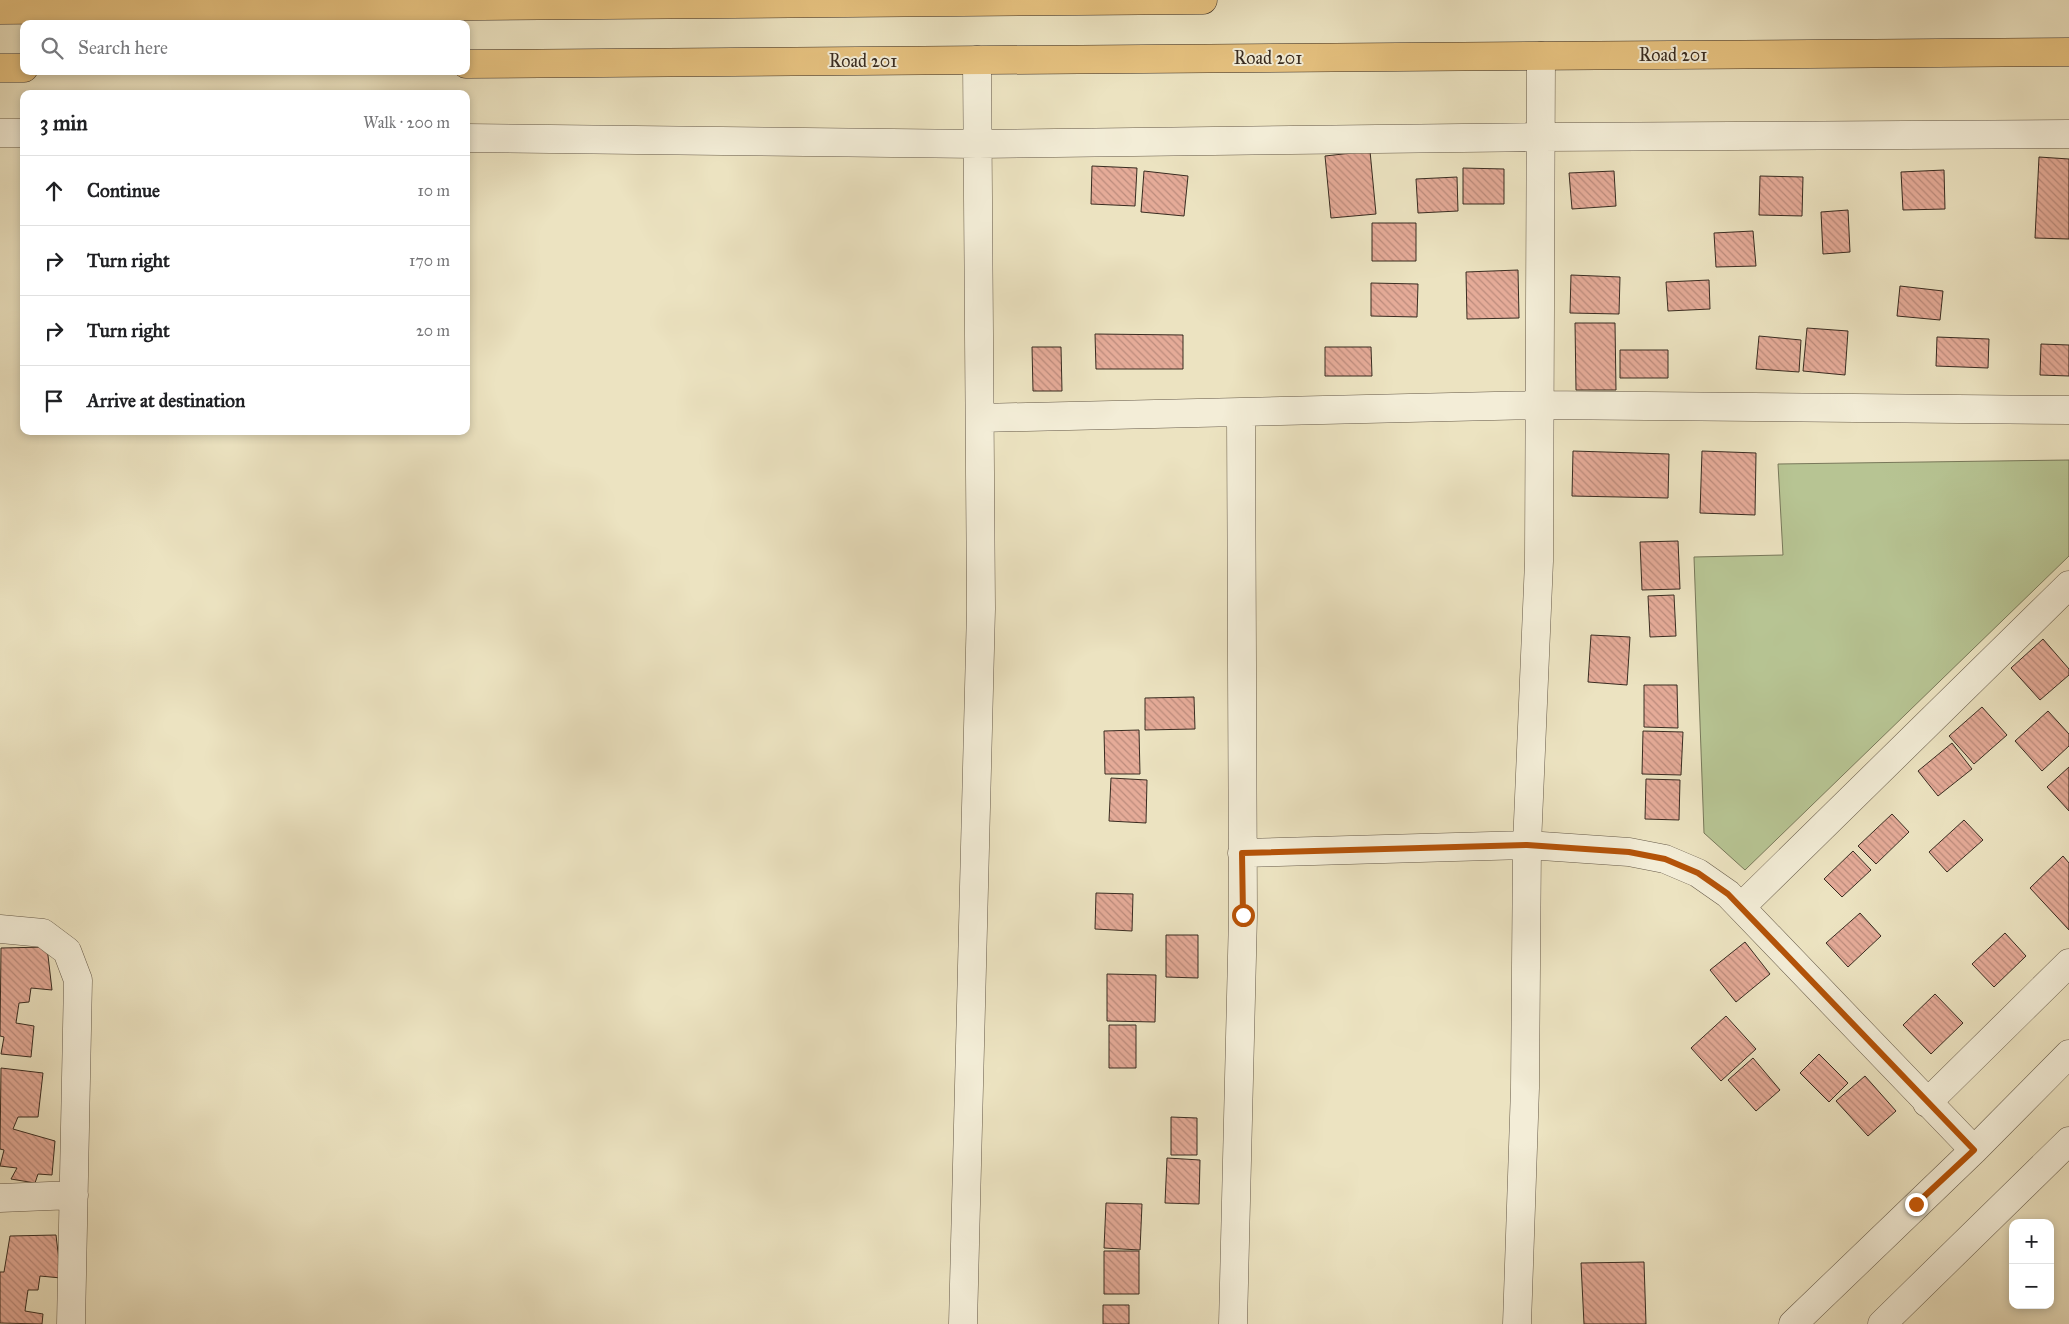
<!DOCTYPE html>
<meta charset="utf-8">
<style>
:root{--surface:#fff;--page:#f6f6f6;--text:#202124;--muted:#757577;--line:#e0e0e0}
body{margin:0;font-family:"IM FELL Great Primer",serif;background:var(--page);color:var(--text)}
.controls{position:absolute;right:15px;bottom:15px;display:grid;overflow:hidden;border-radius:10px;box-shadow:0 2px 8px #0003}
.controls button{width:45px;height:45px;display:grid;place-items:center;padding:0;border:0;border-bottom:1px solid var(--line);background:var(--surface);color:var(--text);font:25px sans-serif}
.stop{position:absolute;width:15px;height:15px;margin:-11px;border:4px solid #b45309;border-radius:50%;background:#fff}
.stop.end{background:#b45309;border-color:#fff;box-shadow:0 1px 5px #0008}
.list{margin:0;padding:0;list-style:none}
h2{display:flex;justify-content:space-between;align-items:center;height:65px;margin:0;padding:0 20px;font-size:21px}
h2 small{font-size:16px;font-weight:400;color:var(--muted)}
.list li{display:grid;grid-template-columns:32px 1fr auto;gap:15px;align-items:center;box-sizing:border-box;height:70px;padding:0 20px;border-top:1px solid var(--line)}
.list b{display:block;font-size:19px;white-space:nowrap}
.list em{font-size:16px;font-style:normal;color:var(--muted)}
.icon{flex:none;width:28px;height:28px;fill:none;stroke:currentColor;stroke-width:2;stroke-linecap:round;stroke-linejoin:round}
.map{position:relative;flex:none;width:2069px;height:1324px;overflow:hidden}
.search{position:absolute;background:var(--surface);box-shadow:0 2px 8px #0003;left:20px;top:20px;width:450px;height:55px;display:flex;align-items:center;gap:12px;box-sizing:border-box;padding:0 18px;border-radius:10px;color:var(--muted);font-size:19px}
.panel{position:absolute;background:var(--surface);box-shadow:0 2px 8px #0003;left:20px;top:90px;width:450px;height:345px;border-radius:10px}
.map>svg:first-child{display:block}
</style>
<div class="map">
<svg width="2069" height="1324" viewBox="0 0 2069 1324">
<defs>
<pattern id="building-back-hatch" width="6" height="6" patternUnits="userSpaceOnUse" patternTransform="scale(1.25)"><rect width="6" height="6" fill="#e5ab98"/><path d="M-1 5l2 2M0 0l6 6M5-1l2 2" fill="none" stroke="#bb8b7c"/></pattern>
</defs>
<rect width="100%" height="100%" fill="#ece3c1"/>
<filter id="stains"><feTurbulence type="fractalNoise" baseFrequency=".004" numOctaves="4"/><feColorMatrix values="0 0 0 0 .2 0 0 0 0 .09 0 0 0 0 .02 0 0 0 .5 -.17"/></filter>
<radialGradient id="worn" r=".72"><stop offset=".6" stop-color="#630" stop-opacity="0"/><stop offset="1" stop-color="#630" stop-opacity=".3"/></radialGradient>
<path fill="#b7c493" stroke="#78785a" d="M 2069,460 L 2069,556 L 1745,870 L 1704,833 L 1694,557 L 1783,555 L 1778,464 Z"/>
<path fill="url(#building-back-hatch)" stroke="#392c21" d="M 1370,151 L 1376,214 L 1331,218 L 1325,156 Z
M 2039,157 L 2069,159 L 2069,239 L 2035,238 Z
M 1092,166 L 1137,168 L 1135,206 L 1091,204 Z
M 1463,168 L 1504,169 L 1504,204 L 1463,204 Z
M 1944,170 L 1945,209 L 1903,210 L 1901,172 Z
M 1144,171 L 1188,176 L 1184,216 L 1141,212 Z
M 1614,171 L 1616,206 L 1572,209 L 1569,173 Z
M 1760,176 L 1803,177 L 1802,216 L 1759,215 Z
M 1457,177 L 1458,211 L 1418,213 L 1416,179 Z
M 1848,210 L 1850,252 L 1823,254 L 1821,212 Z
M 1372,223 L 1416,223 L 1416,261 L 1372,261 Z
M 1753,231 L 1756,266 L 1716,267 L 1714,233 Z
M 1518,270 L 1519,318 L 1467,319 L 1466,272 Z
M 1571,275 L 1620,277 L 1619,314 L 1570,313 Z
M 1709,280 L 1710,309 L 1668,311 L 1666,282 Z
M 1371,283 L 1418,284 L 1417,317 L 1371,316 Z
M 1900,286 L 1943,291 L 1940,320 L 1897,316 Z
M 1575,323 L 1615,323 L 1616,390 L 1576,390 Z
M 1807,328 L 1848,331 L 1845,375 L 1803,371 Z
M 1095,334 L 1183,335 L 1183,369 L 1096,369 Z
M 1759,336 L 1801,340 L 1799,372 L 1756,369 Z
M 1937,337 L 1989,339 L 1988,368 L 1936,366 Z
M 2041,344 L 2069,345 L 2069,376 L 2040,375 Z
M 1032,347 L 1061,347 L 1062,391 L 1033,391 Z
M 1325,347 L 1371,347 L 1372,376 L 1325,376 Z
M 1620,350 L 1668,350 L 1668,378 L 1620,378 Z
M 1573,451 L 1669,454 L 1668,498 L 1572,496 Z
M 1702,451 L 1756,453 L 1755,515 L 1700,513 Z
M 1678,541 L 1680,589 L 1642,590 L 1640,542 Z
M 1674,595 L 1676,636 L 1650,637 L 1648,596 Z
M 1591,635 L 1630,637 L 1627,685 L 1588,682 Z
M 2043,639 L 2069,669 L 2069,675 L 2040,700 L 2011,668 Z
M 1644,685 L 1677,685 L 1678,728 L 1644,727 Z
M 1194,697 L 1195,729 L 1145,730 L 1145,698 Z
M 1982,707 L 2007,735 L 1974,764 L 1949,736 Z
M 2048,711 L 2069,734 L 2069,746 L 2042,771 L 2015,741 Z
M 1139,730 L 1140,774 L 1105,774 L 1104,731 Z
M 1643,731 L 1683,732 L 1681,775 L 1642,774 Z
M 1952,743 L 1972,769 L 1938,796 L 1918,771 Z
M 2069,767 L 2069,811 L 2047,787 Z
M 1111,778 L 1147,780 L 1146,823 L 1109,821 Z
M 1646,779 L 1680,780 L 1679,820 L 1645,819 Z
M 1892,814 L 1909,832 L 1876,864 L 1858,846 Z
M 1964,820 L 1983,840 L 1947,872 L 1929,852 Z
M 1853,851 L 1871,870 L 1842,897 L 1824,879 Z
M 2063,856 L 2069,863 L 2069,930 L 2030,888 Z
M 1096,893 L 1133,894 L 1132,931 L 1095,929 Z
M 1860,913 L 1881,936 L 1848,967 L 1826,943 Z
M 2005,933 L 2026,956 L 1994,987 L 1972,964 Z
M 1166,935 L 1198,935 L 1198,978 L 1166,977 Z
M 1745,942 L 1770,974 L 1736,1002 L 1710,970 Z
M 47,947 L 52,990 L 31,988 L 29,1002 L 19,1003 L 16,1023 L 34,1026 L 31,1057 L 1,1054 L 4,1037 L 0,1036 L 1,948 Z
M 1107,974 L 1156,975 L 1155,1022 L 1107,1021 Z
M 1935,994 L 1963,1023 L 1931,1054 L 1903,1025 Z
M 1726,1016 L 1756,1049 L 1721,1081 L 1691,1048 Z
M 1109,1025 L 1136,1025 L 1136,1068 L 1109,1068 Z
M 1819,1054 L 1848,1083 L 1829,1102 L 1800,1073 Z
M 1753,1058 L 1780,1090 L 1756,1111 L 1728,1080 Z
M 1,1068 L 43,1073 L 38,1117 L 18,1117 L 13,1129 L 55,1141 L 52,1175 L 38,1174 L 35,1183 L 11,1179 L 17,1168 L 0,1166 L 4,1150 L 0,1149 Z
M 1865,1076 L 1896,1111 L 1868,1136 L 1836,1101 Z
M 1171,1117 L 1197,1118 L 1197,1155 L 1171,1155 Z
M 1167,1158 L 1200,1160 L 1199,1204 L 1165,1203 Z
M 1106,1203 L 1142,1204 L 1140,1250 L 1104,1248 Z
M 56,1235 L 61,1278 L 40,1276 L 38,1290 L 28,1290 L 25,1311 L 43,1314 L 42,1324 L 0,1323 L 0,1272 L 4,1272 L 10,1236 Z
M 1104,1251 L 1139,1251 L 1139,1294 L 1104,1294 Z
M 1644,1262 L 1646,1324 L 1584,1324 L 1581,1263 Z
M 1103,1305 L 1129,1305 L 1129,1324 L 1103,1324 Z"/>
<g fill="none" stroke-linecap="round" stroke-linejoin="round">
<g stroke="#665a49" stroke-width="29">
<path id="minor" d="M 0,133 L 24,133
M 466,138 L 978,144 L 1541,137 L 2069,134
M 980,418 L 1540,405 L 2069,410
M 1242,853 L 1527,845 L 1629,852 L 1665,859 L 1698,873 L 1728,894 L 1974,1150
M 1741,907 L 2069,585
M 0,929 L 43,933 L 67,951 L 78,980 L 71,1324
M 1927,1103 L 2069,963
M 0,1198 L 74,1195
M 963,1324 L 981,609 L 977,60
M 1233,1324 L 1243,915 L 1241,412
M 1517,1324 L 1525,1088 L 1527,845 L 1539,561 L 1541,56
M 1793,1324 L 1974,1150 L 2069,1054
M 1882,1324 L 2069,1141"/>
</g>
<g stroke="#392c21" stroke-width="29">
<path id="major" d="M 0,10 L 1203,0
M 466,64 L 2069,52
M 0,68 L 24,68"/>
</g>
<use href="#minor" stroke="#f3edd7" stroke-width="28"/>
<use href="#major" stroke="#e6c280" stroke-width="28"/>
</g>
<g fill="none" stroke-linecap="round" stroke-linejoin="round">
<path stroke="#b45309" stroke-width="6" d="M 1243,915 L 1242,853 L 1527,845 L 1629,852 L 1665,859 L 1698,873 L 1728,894 L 1974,1150 L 1916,1204"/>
</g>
<g text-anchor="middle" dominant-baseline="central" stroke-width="4" stroke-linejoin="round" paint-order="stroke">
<g font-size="18" fill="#392c21" stroke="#f3edd7">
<text x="1673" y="55">Road 201</text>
<text x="1268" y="58">Road 201</text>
<text x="863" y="61">Road 201</text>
</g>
</g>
<rect width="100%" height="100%" filter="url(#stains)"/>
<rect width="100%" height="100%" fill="url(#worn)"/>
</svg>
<div class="controls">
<button>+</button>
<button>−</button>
</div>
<div class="stop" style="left:1243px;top:915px"></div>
<div class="stop end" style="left:1916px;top:1204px"></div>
<div class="search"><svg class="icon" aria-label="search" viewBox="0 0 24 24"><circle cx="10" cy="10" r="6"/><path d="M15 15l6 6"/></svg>Search here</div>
<section class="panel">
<h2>3 min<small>Walk · 200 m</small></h2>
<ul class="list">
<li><svg class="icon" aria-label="ahead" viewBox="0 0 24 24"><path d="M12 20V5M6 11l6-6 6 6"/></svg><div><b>Continue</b></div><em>10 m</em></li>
<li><svg class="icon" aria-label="right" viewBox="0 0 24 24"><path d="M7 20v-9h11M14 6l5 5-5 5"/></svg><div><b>Turn right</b></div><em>170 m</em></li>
<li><svg class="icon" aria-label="right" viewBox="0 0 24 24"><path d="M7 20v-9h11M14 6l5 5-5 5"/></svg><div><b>Turn right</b></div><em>20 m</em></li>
<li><svg class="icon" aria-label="arrive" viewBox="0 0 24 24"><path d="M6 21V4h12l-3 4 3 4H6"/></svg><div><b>Arrive at destination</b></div></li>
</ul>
</section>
</div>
